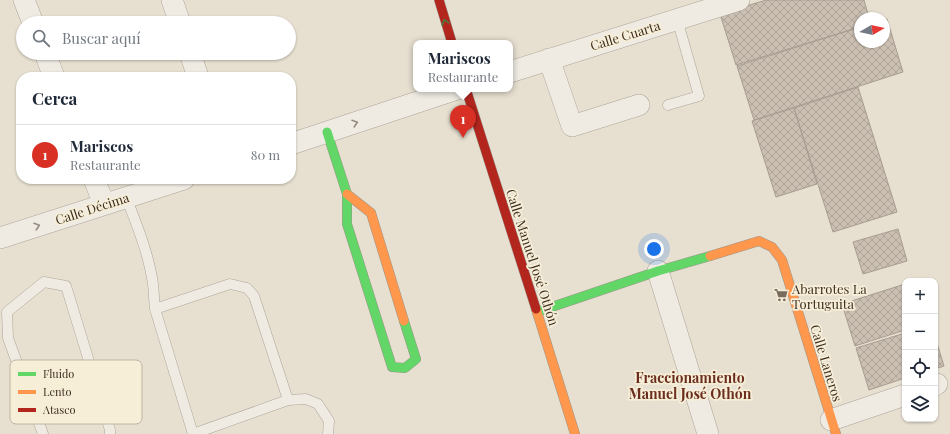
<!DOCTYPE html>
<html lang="es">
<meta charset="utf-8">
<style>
:root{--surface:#fff;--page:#f2f2f3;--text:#1f2937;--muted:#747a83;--line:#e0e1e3;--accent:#d93025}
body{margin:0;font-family:"Playfair Display",serif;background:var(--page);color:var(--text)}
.controls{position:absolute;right:12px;bottom:12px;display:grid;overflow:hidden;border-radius:8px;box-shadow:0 1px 3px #0004}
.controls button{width:36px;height:36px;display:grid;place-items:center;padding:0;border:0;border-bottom:1px solid var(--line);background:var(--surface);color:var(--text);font:20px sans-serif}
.compass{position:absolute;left:854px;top:12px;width:36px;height:36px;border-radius:50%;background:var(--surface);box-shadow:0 1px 3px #0004;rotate:81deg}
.you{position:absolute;left:654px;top:249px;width:14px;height:14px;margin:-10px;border:3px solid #fff;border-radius:50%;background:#1a73e8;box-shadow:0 0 0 6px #1a73e833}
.badge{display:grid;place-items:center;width:26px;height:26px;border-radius:50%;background:var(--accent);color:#fff;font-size:13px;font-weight:700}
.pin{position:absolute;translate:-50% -33px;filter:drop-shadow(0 1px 2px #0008)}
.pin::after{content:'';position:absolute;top:21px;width:14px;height:12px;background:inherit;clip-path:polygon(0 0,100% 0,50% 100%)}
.popup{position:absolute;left:413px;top:40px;width:100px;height:52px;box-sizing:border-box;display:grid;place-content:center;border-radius:8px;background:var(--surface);filter:drop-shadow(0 1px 3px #0005);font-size:13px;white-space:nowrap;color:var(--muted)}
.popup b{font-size:15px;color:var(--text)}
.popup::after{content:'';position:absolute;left:50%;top:100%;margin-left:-8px;border:8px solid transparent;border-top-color:var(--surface)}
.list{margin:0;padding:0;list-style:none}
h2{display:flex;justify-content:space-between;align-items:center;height:52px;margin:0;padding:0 16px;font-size:17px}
h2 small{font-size:13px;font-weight:400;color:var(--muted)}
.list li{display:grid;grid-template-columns:26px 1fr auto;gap:12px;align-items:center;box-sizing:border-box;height:60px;padding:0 16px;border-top:1px solid var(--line)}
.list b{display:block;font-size:15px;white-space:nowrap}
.list p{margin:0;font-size:13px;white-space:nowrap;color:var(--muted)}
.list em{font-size:13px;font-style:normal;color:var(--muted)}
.icon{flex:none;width:22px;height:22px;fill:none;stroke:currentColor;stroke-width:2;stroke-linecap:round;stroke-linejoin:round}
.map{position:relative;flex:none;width:950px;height:434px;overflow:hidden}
.search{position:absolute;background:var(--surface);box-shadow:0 1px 3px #0004;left:16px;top:16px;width:280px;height:44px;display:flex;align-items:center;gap:10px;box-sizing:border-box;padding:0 14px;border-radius:22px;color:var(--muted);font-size:15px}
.panel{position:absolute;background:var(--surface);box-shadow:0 1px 3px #0004;left:16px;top:72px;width:280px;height:112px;border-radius:16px}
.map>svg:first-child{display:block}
</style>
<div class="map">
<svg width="950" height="434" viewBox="0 0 950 434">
<defs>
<pattern id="building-cross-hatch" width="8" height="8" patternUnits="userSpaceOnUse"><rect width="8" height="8" fill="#cbbfb2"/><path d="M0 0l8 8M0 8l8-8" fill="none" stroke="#afa499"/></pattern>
</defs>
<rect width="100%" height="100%" fill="#e7e0d1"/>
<path fill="url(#building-cross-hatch)" stroke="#a89c90" d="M 766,0 L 864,0 L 869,18 L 860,18 L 860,27 L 736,65 L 720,14 Z
M 884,19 L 887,19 L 903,72 L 754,120 L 737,66 L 860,27 L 860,42 L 884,42 Z
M 858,87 L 897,212 L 833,232 L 794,108 Z
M 794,108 L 817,184 L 776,197 L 752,121 Z
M 898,229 L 907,261 L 863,274 L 853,242 Z
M 905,284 L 905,330 L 855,346 L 842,304 Z
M 905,333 L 905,378 L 869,390 L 856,348 Z
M 935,337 L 944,366 L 935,369 Z"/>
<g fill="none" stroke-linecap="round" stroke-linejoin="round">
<g stroke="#ada599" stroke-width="11">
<path id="lane" d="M 668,105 L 699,96 L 677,19
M 126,197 C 137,225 149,255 153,284 C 154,292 154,301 155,309 L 230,284 L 247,288 L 254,296 L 288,400 L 193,434
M 155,309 L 193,434
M 288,400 L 306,399 L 318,404 L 329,421 L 328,434
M 43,434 L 8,338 L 7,312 L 44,282 L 66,286 L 110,430 L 110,434"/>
</g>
<g stroke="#ada599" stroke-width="22">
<path id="street" d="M 24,0 L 33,23
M 172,0 L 180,23
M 45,53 L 54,77
M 190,53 L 198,77
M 549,59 L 572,126 L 639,105
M 510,72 L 739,0
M 291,144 L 457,89
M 94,179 L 104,204
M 0,238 L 184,179
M 658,271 L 708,434
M 935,385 L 937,384
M 831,420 L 905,395"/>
</g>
<g stroke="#9c958a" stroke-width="10">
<path id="fast" d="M 327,132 L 347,194 L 347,224 L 392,367 L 405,368 L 416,359 L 404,321
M 537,312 L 658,271 L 710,256"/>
</g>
<g stroke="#9c958a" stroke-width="10">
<path id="slow" d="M 347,194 L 371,213 L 404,321
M 710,256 L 759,241 L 772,247 L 782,260 L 836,434
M 536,309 L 575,434"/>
</g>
<g stroke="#9c958a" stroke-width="10">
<path id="jam" d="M 439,0 L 452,43
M 466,89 L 536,309"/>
</g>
<use href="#lane" stroke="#efebe3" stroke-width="10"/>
<use href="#street" stroke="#efebe3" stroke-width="21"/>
<use href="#fast" stroke="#63d668" stroke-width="9"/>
<use href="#slow" stroke="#ff974d" stroke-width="9"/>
<use href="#jam" stroke="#b3261e" stroke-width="9"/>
</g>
<defs><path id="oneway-chevron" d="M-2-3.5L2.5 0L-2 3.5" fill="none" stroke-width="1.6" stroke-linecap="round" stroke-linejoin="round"/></defs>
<use stroke="#4e7a40" href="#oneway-chevron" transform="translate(445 22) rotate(-107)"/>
<g stroke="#968c82">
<use href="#oneway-chevron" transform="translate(355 123) rotate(-18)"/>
<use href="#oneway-chevron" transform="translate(37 226) rotate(-18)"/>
</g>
<defs>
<g id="supermarket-bare" transform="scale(1.08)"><path d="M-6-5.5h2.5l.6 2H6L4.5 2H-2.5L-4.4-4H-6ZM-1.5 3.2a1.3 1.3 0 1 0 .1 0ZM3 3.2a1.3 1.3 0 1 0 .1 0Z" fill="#786c5e" stroke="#f7eed8" stroke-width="2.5" paint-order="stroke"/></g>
</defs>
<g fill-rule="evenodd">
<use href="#supermarket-bare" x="781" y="295"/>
</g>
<g text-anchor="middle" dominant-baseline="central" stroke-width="3.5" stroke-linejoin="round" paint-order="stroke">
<g font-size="13" fill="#3d2e20" stroke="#f7eed8">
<text transform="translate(625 35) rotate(-17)">Calle Cuarta</text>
<text transform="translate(92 208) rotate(-18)">Calle Décima</text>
<text transform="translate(533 257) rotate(72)">Calle Manuel José Othón</text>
<text transform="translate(827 363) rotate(73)">Calle Laneros</text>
</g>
<g font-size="13" fill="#3d2e20" stroke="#f7eed8" text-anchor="start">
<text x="792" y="288">Abarrotes La<tspan x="792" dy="15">Tortuguita</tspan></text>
</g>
<g font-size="14" font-weight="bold" fill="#6b2e1e" stroke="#f7eed8">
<text x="690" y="377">Fraccionamiento<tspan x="690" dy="16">Manuel José Othón</tspan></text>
</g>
</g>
<rect x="10" y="360" width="132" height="64" rx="6" fill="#f7eed8" stroke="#bfb4a1" stroke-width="1"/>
<rect x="18" y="372" width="18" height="4" fill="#63d668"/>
<rect x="18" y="390" width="18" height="4" fill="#ff974d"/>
<rect x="18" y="408" width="18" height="4" fill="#b3261e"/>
<g font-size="11" fill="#3d2e20">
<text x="43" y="378">Fluido</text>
<text x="43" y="396">Lento</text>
<text x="43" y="414">Atasco</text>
</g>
</svg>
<div class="controls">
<button>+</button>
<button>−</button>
<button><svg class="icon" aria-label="locate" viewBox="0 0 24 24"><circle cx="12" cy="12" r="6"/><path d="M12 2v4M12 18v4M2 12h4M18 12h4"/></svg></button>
<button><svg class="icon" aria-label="layers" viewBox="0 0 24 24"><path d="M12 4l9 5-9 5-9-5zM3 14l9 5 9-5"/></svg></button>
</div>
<svg class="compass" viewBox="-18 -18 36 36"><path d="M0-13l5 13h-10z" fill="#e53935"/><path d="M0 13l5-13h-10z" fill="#747a83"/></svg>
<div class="you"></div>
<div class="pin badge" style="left:463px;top:138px">1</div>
<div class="popup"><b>Mariscos</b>Restaurante</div>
<div class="search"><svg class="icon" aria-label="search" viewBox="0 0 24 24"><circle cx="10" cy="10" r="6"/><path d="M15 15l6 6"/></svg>Buscar aquí</div>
<section class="panel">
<h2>Cerca<small></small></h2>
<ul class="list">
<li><span class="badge">1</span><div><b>Mariscos</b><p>Restaurante</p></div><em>80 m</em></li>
</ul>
</section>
</div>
